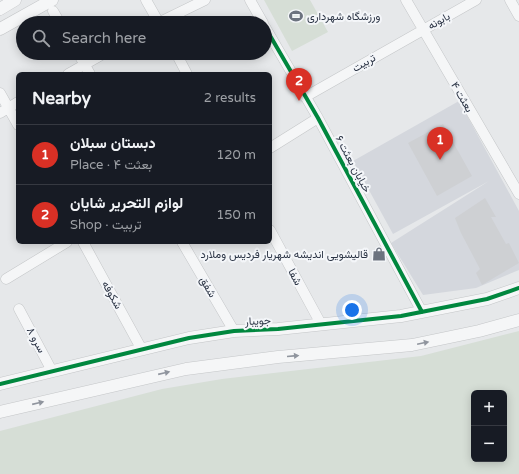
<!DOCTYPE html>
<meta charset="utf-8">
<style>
:root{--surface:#171b24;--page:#242831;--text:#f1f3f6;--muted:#9ea1a6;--line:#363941;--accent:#d93025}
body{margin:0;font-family:"Varela Round",Vazirmatn,sans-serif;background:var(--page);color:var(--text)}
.controls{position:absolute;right:12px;bottom:12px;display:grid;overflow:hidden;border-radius:6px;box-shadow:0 2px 10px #0003}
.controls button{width:36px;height:36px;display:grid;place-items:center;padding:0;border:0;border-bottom:1px solid var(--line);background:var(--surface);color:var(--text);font:20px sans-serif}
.you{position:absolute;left:352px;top:310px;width:14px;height:14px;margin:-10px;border:3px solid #fff;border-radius:50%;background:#1a73e8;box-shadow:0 0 0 6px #1a73e833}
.badge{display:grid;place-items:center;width:26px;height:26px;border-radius:50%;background:var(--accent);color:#fff;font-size:13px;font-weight:700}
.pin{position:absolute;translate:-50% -33px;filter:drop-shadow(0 1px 2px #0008)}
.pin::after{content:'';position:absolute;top:21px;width:14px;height:12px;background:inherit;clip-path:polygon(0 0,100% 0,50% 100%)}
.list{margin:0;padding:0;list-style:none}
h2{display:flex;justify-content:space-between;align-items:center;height:52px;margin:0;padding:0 16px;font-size:17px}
h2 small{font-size:13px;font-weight:400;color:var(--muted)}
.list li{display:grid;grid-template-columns:26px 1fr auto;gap:12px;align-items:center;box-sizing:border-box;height:60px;padding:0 16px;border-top:1px solid var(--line)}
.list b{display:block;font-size:15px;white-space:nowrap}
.list p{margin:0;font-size:13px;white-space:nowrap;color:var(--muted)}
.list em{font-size:13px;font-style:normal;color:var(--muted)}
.icon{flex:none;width:22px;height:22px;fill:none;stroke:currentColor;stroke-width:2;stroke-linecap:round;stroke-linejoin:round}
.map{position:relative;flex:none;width:519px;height:474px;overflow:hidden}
.search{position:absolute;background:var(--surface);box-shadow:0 2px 10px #0003;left:16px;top:16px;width:256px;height:44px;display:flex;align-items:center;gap:10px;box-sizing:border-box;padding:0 14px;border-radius:22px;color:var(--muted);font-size:15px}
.panel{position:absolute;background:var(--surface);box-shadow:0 2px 10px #0003;left:16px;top:72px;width:256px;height:172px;border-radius:6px}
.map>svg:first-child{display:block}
</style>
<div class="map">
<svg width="519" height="474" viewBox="0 0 519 474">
<rect width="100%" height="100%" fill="#e6e8ea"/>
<path fill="#d4d7dd" d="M 459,101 L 519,211 L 519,270 L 476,288 L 423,295 L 391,243 L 489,181 L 393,234 L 353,161 Z"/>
<path fill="#d6ded6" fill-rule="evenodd" d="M 264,0 L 310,0 L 328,32 L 292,51 Z
M 519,331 L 519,474 L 0,474 L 0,431 L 162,389 L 222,379 L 421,356 ZM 474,393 L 504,393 L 504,459 L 474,459 Z"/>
<path fill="#ced0d3" d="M 443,124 L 472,176 L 437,196 L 408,143 Z
M 485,198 L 496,217 L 491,217 L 506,244 L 509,243 L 519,263 L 482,285 L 476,273 L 480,269 L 461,233 L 455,218 Z"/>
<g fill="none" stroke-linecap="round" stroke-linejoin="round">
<g stroke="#c4c6c8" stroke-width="11">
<path id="minor" d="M 146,0 L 159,23
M 250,0 L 263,23
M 406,0 L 519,194
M 510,0 L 519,16
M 53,11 L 60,23
M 158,23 L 205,0
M 265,27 L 318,118 L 422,312
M 78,53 L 90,74
M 176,53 L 187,74
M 68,74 L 105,53
M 0,93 L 18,125
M 305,97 L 476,0
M 0,113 L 18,102
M 270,148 L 318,118
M 270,230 L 321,324
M 83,242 L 141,348
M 182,242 L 234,331
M 6,279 L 67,242
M 19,309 L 52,371"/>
</g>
<g stroke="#c4c6c8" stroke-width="13">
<path id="tertiary" d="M 0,9 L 15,0
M 0,29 L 52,0
M 0,384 L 189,338 L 234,331 L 278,329 L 401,316 L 487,299 L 519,288
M 0,412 L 186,369 L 278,357 L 412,345 L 479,331 L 519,320"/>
</g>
<use href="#minor" stroke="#f5f6f7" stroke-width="10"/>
<use href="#tertiary" stroke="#f5f6f7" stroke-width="12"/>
<g stroke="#f4f6f9" stroke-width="6">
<path id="cycleway" d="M 265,27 L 318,118 L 422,312
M 0,384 L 189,338 L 234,331 L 278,329 L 401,316 L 487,299 L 519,288"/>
</g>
<use href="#cycleway" stroke="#00873e" stroke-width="4"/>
</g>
<defs><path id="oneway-solid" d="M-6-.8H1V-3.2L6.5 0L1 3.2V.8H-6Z"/></defs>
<g fill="#90959e">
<use href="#oneway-solid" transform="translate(423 343) rotate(-12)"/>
<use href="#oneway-solid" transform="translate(293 356) rotate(-5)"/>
<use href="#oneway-solid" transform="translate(164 373) rotate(-13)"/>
<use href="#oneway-solid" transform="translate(38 403) rotate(-13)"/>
</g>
<defs>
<g id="stadium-bare" transform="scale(1.08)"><path d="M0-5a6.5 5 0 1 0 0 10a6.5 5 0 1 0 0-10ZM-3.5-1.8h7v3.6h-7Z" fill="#6c737f" stroke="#f4f6f9" stroke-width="2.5" paint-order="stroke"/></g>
<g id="shop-bare" transform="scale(1.08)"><path d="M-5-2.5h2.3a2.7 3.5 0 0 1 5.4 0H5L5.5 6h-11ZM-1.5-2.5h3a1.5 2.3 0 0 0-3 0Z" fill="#6c737f" stroke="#f4f6f9" stroke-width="2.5" paint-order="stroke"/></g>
</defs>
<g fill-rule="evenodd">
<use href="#stadium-bare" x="296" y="16"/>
<use href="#shop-bare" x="379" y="254"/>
</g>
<g text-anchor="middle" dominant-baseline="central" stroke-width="4" stroke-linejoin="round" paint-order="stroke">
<g font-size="11" fill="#2b3445" stroke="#f4f6f9" text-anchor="start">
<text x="307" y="16">ورزشگاه شهرداری</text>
<text x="368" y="254" text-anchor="end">قالیشویی اندیشه شهریار فردیس وملارد</text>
</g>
<g font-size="11" fill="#2b3445" stroke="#f4f6f9">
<text transform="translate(439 21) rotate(-29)">بابونه</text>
<text transform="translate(364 63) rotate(-30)">تربیت</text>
<text transform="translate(462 97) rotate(60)">بعثت ۴</text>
<text transform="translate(353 164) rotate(62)">خیابان بعثت ۶</text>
<text transform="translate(295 277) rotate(62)">شفا</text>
<text transform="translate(208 287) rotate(60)">شفق</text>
<text transform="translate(112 295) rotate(61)">شکوفه</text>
<text transform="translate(258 321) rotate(-3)">جویبار</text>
<text transform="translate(36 340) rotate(62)">سرو ۸</text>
</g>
</g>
</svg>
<div class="controls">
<button>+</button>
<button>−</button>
</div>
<div class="you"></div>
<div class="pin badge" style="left:440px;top:160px">1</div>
<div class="pin badge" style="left:299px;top:101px">2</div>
<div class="search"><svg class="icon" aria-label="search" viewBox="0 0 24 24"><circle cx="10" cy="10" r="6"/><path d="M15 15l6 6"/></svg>Search here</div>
<section class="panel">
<h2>Nearby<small>2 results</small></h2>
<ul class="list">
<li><span class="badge">1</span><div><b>دبستان سبلان</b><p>Place · بعثت ۴</p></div><em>120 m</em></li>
<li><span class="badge">2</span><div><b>لوازم التحریر شایان</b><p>Shop · تربیت</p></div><em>150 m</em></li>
</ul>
</section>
</div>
